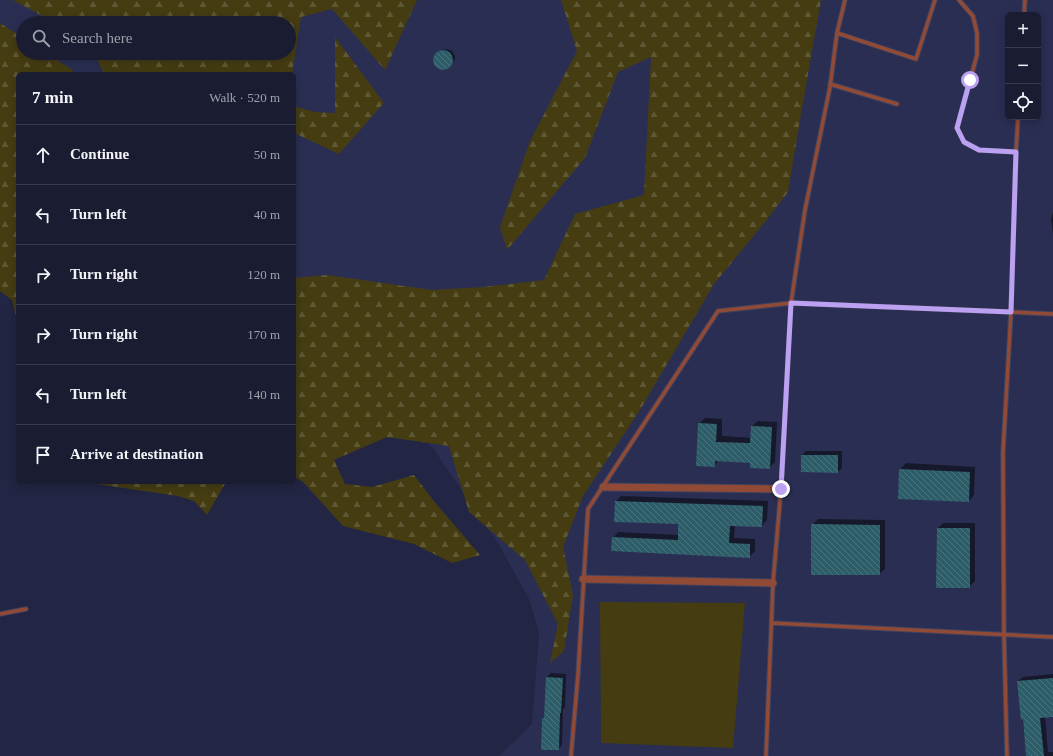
<!DOCTYPE html>
<meta charset="utf-8">
<style>
:root{--surface:#1a1c32;--page:#27293e;--text:#f1f3f6;--muted:#9fa1ac;--line:#383a4d}
body{margin:0;font-family:"Times New Roman",serif;background:var(--page);color:var(--text)}
.controls{position:absolute;right:12px;top:12px;display:grid;overflow:hidden;border-radius:6px;box-shadow:0 2px 10px #0003}
.controls button{width:36px;height:36px;display:grid;place-items:center;padding:0;border:0;border-bottom:1px solid var(--line);background:var(--surface);color:var(--text);font:20px sans-serif}
.stop{position:absolute;width:12px;height:12px;margin:-9px;border:3px solid #bca0f2;border-radius:50%;background:#fff}
.stop.end{background:#bca0f2;border-color:#fff;box-shadow:0 1px 4px #0008}
.list{margin:0;padding:0;list-style:none}
h2{display:flex;justify-content:space-between;align-items:center;height:52px;margin:0;padding:0 16px;font-size:17px}
h2 small{font-size:13px;font-weight:400;color:var(--muted)}
.list li{display:grid;grid-template-columns:26px 1fr auto;gap:12px;align-items:center;box-sizing:border-box;height:60px;padding:0 16px;border-top:1px solid var(--line)}
.list b{display:block;font-size:15px;white-space:nowrap}
.list em{font-size:13px;font-style:normal;color:var(--muted)}
.icon{flex:none;width:22px;height:22px;fill:none;stroke:currentColor;stroke-width:2;stroke-linecap:round;stroke-linejoin:round}
.map{position:relative;flex:none;width:1053px;height:756px;overflow:hidden}
.search{position:absolute;background:var(--surface);box-shadow:0 2px 10px #0003;left:16px;top:16px;width:280px;height:44px;display:flex;align-items:center;gap:10px;box-sizing:border-box;padding:0 14px;border-radius:22px;color:var(--muted);font-size:15px}
.panel{position:absolute;background:var(--surface);box-shadow:0 2px 10px #0003;left:16px;top:72px;width:280px;height:412px;border-radius:6px}
.map>svg:first-child{display:block}
</style>
<div class="map">
<svg width="1053" height="756" viewBox="0 0 1053 756">
<defs>
<pattern id="forest-firs" width="22" height="20" patternUnits="userSpaceOnUse"><rect width="22" height="20" fill="#453c12"/><path d="M5 1l3.5 6h-7zM16 11l3.5 6h-7z" fill="#5f5835"/></pattern>
<pattern id="building-back-hatch" width="6" height="6" patternUnits="userSpaceOnUse"><rect width="6" height="6" fill="#2d5d69"/><path d="M-1 5l2 2M0 0l6 6M5-1l2 2" fill="none" stroke="#4b747f"/></pattern>
</defs>
<rect width="100%" height="100%" fill="#222543"/>
<path fill="#2a2e52" fill-rule="evenodd" d="M 0,0 L 1053,0 L 1053,756 L 499,756 L 532,724 L 539,633 L 529,599 L 499,545 L 432,447 L 298,312 L 294,311 L 294,74 L 18,74 L 0,196 ZM 1008,15 L 1038,15 L 1038,117 L 1008,117 ZM 23,23 L 289,23 L 289,53 L 23,53 Z"/>
<path fill="url(#forest-firs)" d="M 13,0 L 417,0 L 385,70 L 332,9 L 301,17 L 292,74 L 104,74 L 94,53 L 289,53 L 289,23 L 55,23 Z
M 561,0 L 821,0 L 801,114 L 788,192 L 765,222 L 714,284 L 640,410 L 583,496 L 563,547 L 573,595 L 564,651 L 550,663 L 558,624 L 525,560 L 469,512 L 449,446 L 387,437 L 334,460 L 345,484 L 372,487 L 414,475 L 433,500 L 480,555 L 452,563 L 414,544 L 343,526 L 303,482 L 294,476 L 294,278 L 327,275 L 432,290 L 483,287 L 544,280 L 575,214 L 644,195 L 651,57 L 618,72 L 585,158 L 507,250 L 500,227 L 530,141 L 577,51 Z
M 0,23 L 23,38 L 23,53 L 46,53 L 71,69 L 75,74 L 18,74 L 18,323 L 12,300 L 0,291 Z
M 335,37 L 384,103 L 339,154 L 294,133 L 294,106 L 315,112 L 335,113 Z
M 83,482 L 226,482 L 207,515 L 208,516 L 194,501 L 178,496 Z"/>
<path fill="#453c12" d="M 600,602 L 745,603 L 733,748 L 601,743 Z"/>
<path fill="#0007" d="M 447,49 L 452,51 L 455,56 L 455,59 L 449,67 L 443,69 L 437,66 L 435,61 L 435,58 L 441,50 Z
M 1053,212 L 1053,234 L 1051,219 Z
M 705,418 L 722,419 L 722,436 L 752,438 L 752,426 L 758,421 L 777,422 L 775,462 L 769,468 L 752,462 L 719,460 L 714,466 L 699,424 Z
M 806,451 L 842,451 L 842,468 L 838,472 L 802,471 L 802,455 Z
M 906,463 L 975,467 L 974,495 L 969,501 L 899,498 L 900,469 Z
M 621,496 L 768,501 L 767,520 L 762,526 L 735,525 L 734,538 L 755,539 L 755,551 L 749,557 L 613,538 L 618,532 L 679,535 L 679,523 L 616,501 Z
M 818,519 L 885,520 L 885,569 L 879,574 L 812,525 Z
M 943,523 L 975,523 L 975,581 L 969,587 L 938,528 Z
M 551,673 L 566,674 L 565,708 L 563,709 L 562,745 L 558,749 L 543,718 L 545,717 L 547,677 Z
M 1053,674 L 1053,716 L 1045,717 L 1048,752 L 1053,752 L 1053,756 L 1027,756 L 1018,681 L 1023,677 Z"/>
<path fill="url(#building-back-hatch)" d="M433 60a10 10 0 1 1 20 0a10 10 0 1 1-20 0Z
M 698,423 L 717,424 L 716,442 L 750,443 L 751,426 L 772,427 L 770,469 L 750,468 L 750,463 L 715,461 L 715,467 L 696,466 Z
M 801,455 L 838,455 L 838,473 L 801,472 Z
M 899,469 L 970,472 L 969,502 L 898,499 Z
M 615,501 L 763,506 L 762,527 L 730,526 L 729,543 L 750,544 L 750,558 L 611,551 L 612,537 L 678,540 L 678,524 L 614,522 Z
M 811,524 L 880,525 L 880,575 L 811,575 Z
M 937,528 L 970,528 L 970,588 L 936,588 Z
M 546,677 L 563,678 L 561,713 L 560,713 L 559,750 L 541,750 L 542,718 L 544,718 Z
M 1053,678 L 1053,717 L 1040,718 L 1044,756 L 1026,756 L 1023,719 L 1021,720 L 1017,681 Z"/>
<g fill="none" stroke-linecap="round" stroke-linejoin="round">
<g stroke="#3f425f" stroke-width="5.5">
<path id="lane" d="M 959,0 L 973,16 L 977,33 L 977,55 L 957,128 L 964,142 L 979,150 L 1016,152
M 1024,15 L 1025,0
M 837,33 L 916,59 L 935,0
M 830,84 L 897,104
M 0,614 L 26,609
M 772,623 L 1053,637
M 571,756 L 578,675 L 588,509 L 718,311 L 791,303 L 1011,312 L 1053,314
M 766,756 L 773,583 L 781,489 L 791,303 L 805,210 L 830,87 L 837,33 L 845,0
M 1007,756 L 1004,635 L 1003,452 L 1011,312 L 1016,152 L 1018,117"/>
</g>
<g stroke="#3f425f" stroke-width="9">
<path id="street" d="M 603,487 L 781,489
M 583,579 L 773,583"/>
</g>
<use href="#lane" stroke="#914a35" stroke-width="3.5"/>
<use href="#street" stroke="#914a35" stroke-width="7"/>
</g>
<g fill="none" stroke-linecap="round" stroke-linejoin="round">
<path stroke="#bca0f2" stroke-width="5" d="M 781,489 L 791,303 L 1011,312 L 1016,152 L 979,150 L 964,142 L 957,128 L 970,80"/>
</g>
</svg>
<div class="controls">
<button>+</button>
<button>−</button>
<button><svg class="icon" aria-label="locate" viewBox="0 0 24 24"><circle cx="12" cy="12" r="6"/><path d="M12 2v4M12 18v4M2 12h4M18 12h4"/></svg></button>
</div>
<div class="stop" style="left:970px;top:80px"></div>
<div class="stop end" style="left:781px;top:489px"></div>
<div class="search"><svg class="icon" aria-label="search" viewBox="0 0 24 24"><circle cx="10" cy="10" r="6"/><path d="M15 15l6 6"/></svg>Search here</div>
<section class="panel">
<h2>7 min<small>Walk · 520 m</small></h2>
<ul class="list">
<li><svg class="icon" aria-label="ahead" viewBox="0 0 24 24"><path d="M12 20V5M6 11l6-6 6 6"/></svg><div><b>Continue</b></div><em>50 m</em></li>
<li><svg class="icon" aria-label="left" viewBox="0 0 24 24"><path d="M17 20v-9H6M10 6l-5 5 5 5"/></svg><div><b>Turn left</b></div><em>40 m</em></li>
<li><svg class="icon" aria-label="right" viewBox="0 0 24 24"><path d="M7 20v-9h11M14 6l5 5-5 5"/></svg><div><b>Turn right</b></div><em>120 m</em></li>
<li><svg class="icon" aria-label="right" viewBox="0 0 24 24"><path d="M7 20v-9h11M14 6l5 5-5 5"/></svg><div><b>Turn right</b></div><em>170 m</em></li>
<li><svg class="icon" aria-label="left" viewBox="0 0 24 24"><path d="M17 20v-9H6M10 6l-5 5 5 5"/></svg><div><b>Turn left</b></div><em>140 m</em></li>
<li><svg class="icon" aria-label="arrive" viewBox="0 0 24 24"><path d="M6 21V4h12l-3 4 3 4H6"/></svg><div><b>Arrive at destination</b></div></li>
</ul>
</section>
</div>
